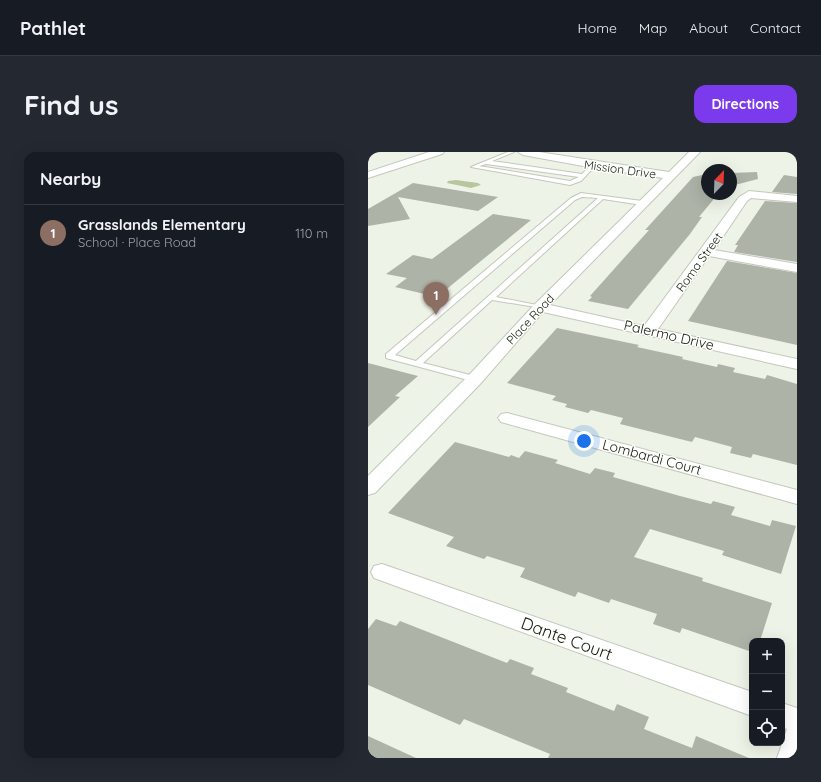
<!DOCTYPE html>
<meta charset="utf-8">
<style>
:root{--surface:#171b24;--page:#242831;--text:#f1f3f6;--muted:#9ea1a6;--line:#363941;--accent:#7c3aed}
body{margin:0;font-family:Quicksand,sans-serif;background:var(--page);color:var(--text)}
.controls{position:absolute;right:12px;bottom:12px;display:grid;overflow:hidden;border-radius:8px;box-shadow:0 4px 16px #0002}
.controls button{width:36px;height:36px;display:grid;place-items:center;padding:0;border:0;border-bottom:1px solid var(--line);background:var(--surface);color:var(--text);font:20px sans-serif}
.compass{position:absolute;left:333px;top:12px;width:36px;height:36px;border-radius:50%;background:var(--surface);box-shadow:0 4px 16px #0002;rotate:23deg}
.you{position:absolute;left:216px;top:289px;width:14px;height:14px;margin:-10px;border:3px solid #fff;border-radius:50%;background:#1a73e8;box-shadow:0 0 0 6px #1a73e833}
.badge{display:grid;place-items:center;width:26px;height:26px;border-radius:50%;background:var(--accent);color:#fff;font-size:13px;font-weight:700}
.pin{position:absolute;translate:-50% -33px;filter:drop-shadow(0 1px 2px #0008)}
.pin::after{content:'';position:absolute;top:21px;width:14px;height:12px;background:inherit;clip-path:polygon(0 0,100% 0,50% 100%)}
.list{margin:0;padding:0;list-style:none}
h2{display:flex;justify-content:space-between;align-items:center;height:52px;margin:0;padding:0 16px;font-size:17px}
h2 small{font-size:13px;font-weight:400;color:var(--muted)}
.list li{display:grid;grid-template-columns:26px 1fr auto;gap:12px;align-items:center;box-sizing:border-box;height:56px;padding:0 16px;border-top:1px solid var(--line)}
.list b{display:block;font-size:15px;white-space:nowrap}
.list p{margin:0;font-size:13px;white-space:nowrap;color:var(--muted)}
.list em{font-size:13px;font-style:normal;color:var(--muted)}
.icon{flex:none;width:22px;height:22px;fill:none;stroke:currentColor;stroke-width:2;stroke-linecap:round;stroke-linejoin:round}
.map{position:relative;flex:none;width:429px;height:606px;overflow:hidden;border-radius:12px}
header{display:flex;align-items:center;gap:24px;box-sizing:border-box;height:56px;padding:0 20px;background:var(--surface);border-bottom:1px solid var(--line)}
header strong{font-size:19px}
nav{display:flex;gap:22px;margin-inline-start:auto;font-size:14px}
.intro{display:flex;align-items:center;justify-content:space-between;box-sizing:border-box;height:96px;padding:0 24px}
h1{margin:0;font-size:28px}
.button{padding:10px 18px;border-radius:12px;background:var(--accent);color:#fff;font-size:14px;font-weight:700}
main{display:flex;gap:24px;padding:0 24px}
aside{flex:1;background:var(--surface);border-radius:12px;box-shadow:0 4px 16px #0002}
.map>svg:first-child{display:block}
</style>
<header>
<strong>Pathlet</strong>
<nav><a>Home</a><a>Map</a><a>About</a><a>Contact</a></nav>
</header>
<div class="intro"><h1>Find us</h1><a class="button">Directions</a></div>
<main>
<aside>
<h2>Nearby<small></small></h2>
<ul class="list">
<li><span class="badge" style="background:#8d6e63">1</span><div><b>Grasslands Elementary</b><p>School · Place Road</p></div><em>110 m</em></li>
</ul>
</aside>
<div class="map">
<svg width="429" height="606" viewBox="0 0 429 606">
<rect width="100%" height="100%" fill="#eef3e7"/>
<path fill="#b7c69d" d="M 88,28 L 110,31 L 113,33 L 103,36 L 79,31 L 80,29 Z"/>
<path fill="#aeb3a8" d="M 389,20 L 390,27 L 363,34 L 363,21 Z
M 339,22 L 339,42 L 350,42 L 331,65 L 334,65 L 322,82 L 260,157 L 220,149 L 224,145 L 222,144 L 281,78 L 277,78 L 325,25 Z
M 416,23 L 429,25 L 429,42 L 404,40 Z
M 45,31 L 130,45 L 110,59 L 30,45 L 42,67 L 0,74 L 0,57 Z
M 397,49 L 429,51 L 429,110 L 366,100 L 370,93 L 367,93 Z
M 125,62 L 163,68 L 69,145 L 27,135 L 39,126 L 18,122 L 45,103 L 64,107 Z
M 359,109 L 429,121 L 429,193 L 320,169 Z
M 189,176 L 271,193 L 269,195 L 315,205 L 314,207 L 349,215 L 350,212 L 367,216 L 365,220 L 397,227 L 399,223 L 429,232 L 429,313 L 385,302 L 383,306 L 362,301 L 364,295 L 327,285 L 324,290 L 252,272 L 255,266 L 223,258 L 220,261 L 197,255 L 199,252 L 184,248 L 188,244 L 139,231 Z
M 0,211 L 50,224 L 27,244 L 32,245 L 0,275 Z
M 87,290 L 141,305 L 143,303 L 151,306 L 157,299 L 190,308 L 187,311 L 222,322 L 227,316 L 247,321 L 245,325 L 312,344 L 343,352 L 345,349 L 367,355 L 363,363 L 402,374 L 404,368 L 428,374 L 413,422 L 354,403 L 356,399 L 282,377 L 266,405 L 335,426 L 334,429 L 404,451 L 392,489 L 384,489 L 384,500 L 314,476 L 312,481 L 285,472 L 289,462 L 243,447 L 241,451 L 210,440 L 207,445 L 152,425 L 157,416 L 119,404 L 116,407 L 78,394 L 86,385 L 20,361 Z
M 8,467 L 28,474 L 32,469 L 139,511 L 142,507 L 166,516 L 163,522 L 200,536 L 198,540 L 246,559 L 249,552 L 281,565 L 276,577 L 324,596 L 328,584 L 381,606 L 180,606 L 182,602 L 96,567 L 92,573 L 0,533 L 0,477 Z
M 0,584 L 48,606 L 0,606 Z"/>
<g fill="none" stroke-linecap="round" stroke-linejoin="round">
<g stroke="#c3c7bc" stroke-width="2">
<path id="lane" d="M 140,0 L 146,0 L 124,9 L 214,22 L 224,12 L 228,13 L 213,29 L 202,33 L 103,15 ZM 118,12 L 211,25 L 202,29 L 111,14 Z
M 213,41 L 274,49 L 277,51 L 274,53 L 235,47 L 128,145 L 174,154 L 174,156 L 124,148 L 55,211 L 110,225 L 111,227 L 110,229 L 104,229 L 18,206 L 18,202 L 203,46 ZM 214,45 L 230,46 L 48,209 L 27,203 L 207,48 Z"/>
</g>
<g stroke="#c3c7bc" stroke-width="2">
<path id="street" d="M 61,0 L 76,0 L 74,2 L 0,26 L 0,20 Z
M 150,0 L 171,0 L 301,20 L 321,0 L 332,0 L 182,153 L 276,174 L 371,45 L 381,39 L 429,44 L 429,50 L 383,46 L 379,49 L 346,98 L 429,112 L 429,120 L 341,104 L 290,177 L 429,207 L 429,217 L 175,160 L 113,231 L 7,341 L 0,343 L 0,324 L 101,223 L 167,152 L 295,26 L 226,16 L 155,3 Z
M 139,261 L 429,338 L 429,352 L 133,270 L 130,266 L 133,262 Z
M 14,412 L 384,540 L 384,564 L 6,426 L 3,420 L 6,414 Z
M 414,551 L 429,556 L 429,606 L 409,606 L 419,577 L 414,575 Z"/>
</g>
<use href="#lane" fill="#fff" fill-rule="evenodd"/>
<use href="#street" fill="#fff" fill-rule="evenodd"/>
</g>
<g text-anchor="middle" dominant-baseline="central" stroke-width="3" stroke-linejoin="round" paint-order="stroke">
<g font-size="12" fill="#181915" stroke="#fdfffa">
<text transform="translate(252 17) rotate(8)">Mission Drive</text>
<text transform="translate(331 110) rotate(-54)">Roma Street</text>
<text transform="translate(162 167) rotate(-47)">Place Road</text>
</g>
<g font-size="14" fill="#181915" stroke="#fdfffa">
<text transform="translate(301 183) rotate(13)">Palermo Drive</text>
<text transform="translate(284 305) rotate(15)">Lombardi Court</text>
</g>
<g font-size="17" fill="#181915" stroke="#fdfffa">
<text transform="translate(199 486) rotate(20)">Dante Court</text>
</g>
</g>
</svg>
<div class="controls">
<button>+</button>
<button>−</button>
<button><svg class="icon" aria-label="locate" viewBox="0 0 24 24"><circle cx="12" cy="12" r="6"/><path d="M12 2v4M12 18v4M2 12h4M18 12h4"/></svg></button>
</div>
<svg class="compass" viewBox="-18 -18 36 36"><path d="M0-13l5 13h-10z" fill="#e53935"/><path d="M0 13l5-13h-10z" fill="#9ea1a6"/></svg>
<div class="you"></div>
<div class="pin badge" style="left:68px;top:163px;background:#8d6e63">1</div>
</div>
</main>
